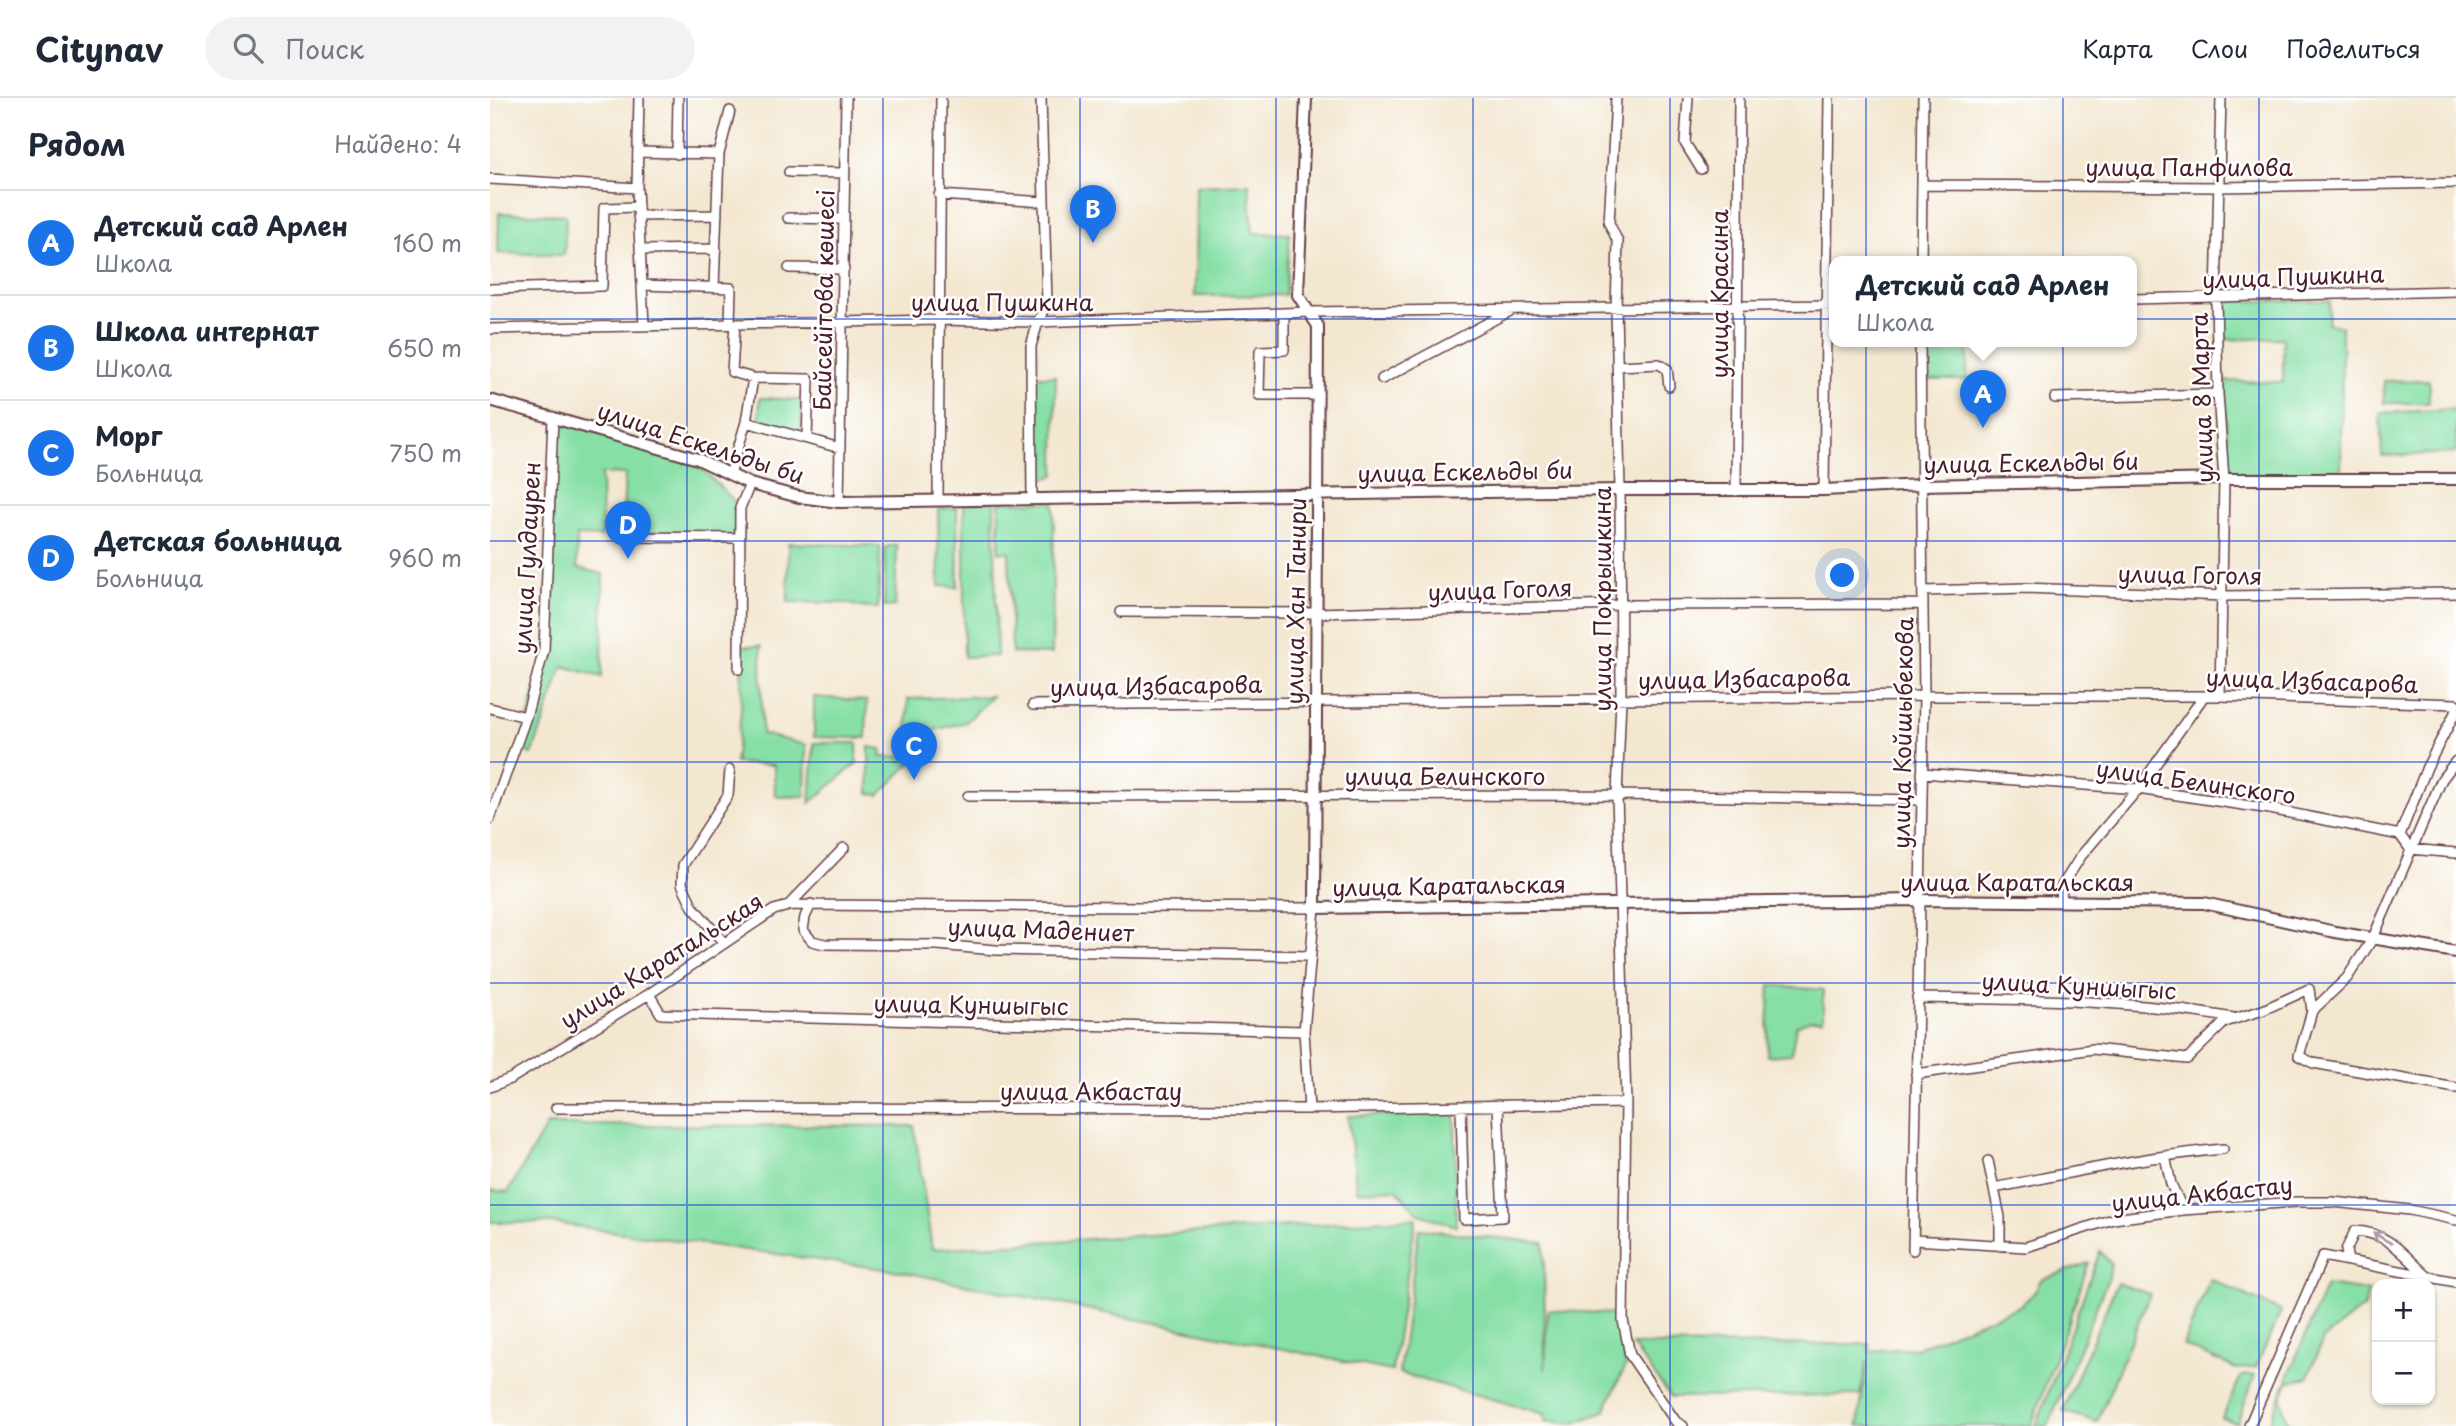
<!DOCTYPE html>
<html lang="ru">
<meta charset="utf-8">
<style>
:root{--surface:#fff;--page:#f2f2f3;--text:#1f2937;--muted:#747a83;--line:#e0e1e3;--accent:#1a73e8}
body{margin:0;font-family:"Playpen Sans",sans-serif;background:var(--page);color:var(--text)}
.controls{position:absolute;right:21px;bottom:21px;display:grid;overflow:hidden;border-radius:14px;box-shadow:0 2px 5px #0004}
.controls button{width:63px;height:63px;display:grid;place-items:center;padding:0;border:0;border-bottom:2px solid var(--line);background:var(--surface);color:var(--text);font:35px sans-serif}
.you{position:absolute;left:1353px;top:478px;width:24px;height:24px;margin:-18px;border:5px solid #fff;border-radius:50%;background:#1a73e8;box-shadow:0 0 0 10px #1a73e833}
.badge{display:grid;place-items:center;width:46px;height:46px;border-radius:50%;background:var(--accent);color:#fff;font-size:23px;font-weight:700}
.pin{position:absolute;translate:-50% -58px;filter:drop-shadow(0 2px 4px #0008)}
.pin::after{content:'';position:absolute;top:37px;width:24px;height:21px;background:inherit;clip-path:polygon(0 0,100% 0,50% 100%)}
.popup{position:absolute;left:1339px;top:158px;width:308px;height:91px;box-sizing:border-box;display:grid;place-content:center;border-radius:14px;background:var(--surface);filter:drop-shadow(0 2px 5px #0005);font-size:23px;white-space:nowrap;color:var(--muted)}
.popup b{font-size:26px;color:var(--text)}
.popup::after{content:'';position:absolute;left:50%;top:100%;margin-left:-14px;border:14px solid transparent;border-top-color:var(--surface)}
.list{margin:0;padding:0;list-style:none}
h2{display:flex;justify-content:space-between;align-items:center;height:91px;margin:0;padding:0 28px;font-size:30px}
h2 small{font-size:23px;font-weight:400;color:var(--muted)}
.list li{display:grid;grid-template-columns:46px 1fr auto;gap:21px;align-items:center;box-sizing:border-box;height:105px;padding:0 28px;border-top:2px solid var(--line)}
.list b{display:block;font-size:26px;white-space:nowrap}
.list p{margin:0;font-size:23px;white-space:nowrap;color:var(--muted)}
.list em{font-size:23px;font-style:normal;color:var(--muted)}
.icon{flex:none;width:38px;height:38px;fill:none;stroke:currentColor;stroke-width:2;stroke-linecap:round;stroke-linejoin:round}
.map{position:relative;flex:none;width:1966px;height:1328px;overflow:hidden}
header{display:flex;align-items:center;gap:42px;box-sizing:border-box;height:98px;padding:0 35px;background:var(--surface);border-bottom:2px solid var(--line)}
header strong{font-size:33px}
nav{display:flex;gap:38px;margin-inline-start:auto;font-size:24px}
.search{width:490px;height:63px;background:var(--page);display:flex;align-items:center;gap:18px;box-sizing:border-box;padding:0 24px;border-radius:38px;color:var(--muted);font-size:26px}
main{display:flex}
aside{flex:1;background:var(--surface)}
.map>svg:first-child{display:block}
</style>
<header>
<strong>Citynav</strong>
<div class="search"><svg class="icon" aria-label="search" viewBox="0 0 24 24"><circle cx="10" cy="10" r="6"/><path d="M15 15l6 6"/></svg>Поиск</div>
<nav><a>Карта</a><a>Слои</a><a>Поделиться</a></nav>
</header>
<main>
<aside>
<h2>Рядом<small>Найдено: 4</small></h2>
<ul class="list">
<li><span class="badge">A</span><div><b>Детский сад Арлен</b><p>Школа</p></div><em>160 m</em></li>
<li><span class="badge">B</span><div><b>Школа интернат</b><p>Школа</p></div><em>650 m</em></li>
<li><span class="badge">C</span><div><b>Морг</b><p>Больница</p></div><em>750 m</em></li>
<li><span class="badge">D</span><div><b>Детская больница</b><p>Больница</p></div><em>960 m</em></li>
</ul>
</aside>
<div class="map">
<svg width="1966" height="1328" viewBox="0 0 1966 1328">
<rect width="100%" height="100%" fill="#fff"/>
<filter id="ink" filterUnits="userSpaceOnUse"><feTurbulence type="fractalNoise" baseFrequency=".0143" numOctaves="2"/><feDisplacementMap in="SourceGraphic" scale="14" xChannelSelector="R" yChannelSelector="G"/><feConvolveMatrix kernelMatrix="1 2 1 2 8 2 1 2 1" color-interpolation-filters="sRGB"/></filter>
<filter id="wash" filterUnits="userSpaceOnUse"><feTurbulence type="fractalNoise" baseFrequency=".00686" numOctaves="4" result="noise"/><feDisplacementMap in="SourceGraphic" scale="28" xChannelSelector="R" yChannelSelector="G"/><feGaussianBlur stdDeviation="1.57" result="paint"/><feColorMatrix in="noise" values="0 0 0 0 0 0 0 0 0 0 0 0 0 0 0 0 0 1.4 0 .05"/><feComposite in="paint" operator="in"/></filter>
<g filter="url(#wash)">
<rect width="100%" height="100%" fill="#f3e7d0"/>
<path fill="#86dfa5" stroke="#687f68" stroke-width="2" d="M 759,86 L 763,135 L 800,136 L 795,197 L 705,198 L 706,88 Z
M 9,115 L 76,117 L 74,157 L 8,155 Z
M 1731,203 L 1840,203 L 1838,226 L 1852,228 L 1851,378 L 1739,376 L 1734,283 L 1793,284 L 1793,240 L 1730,242 Z
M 1434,244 L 1478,244 L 1477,282 L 1435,282 Z
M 545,278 L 566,278 L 565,377 L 546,384 Z
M 1939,282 L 1939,305 L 1894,305 L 1894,283 Z
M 270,300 L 311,302 L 311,335 L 269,323 Z
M 1966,311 L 1966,355 L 1892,358 L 1890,315 Z
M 65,322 L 168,352 L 208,367 L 248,407 L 247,438 L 132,441 L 135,376 L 111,376 L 112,439 L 87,438 L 87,470 L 113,476 L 112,579 L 73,568 L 42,657 L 30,650 L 57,548 Z
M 504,403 L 507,558 L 474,559 L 474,405 Z
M 509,404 L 564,404 L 562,556 L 522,555 L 519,454 L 509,454 Z
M 467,410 L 468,489 L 449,488 L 448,411 Z
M 298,445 L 390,448 L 388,510 L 376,510 L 355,505 L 298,504 Z
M 407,447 L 405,508 L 394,509 L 395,449 Z
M 252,548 L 271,548 L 272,636 L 316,647 L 315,698 L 289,699 L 285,696 L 284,667 L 245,665 L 251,613 Z
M 502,598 L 476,624 L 417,639 L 418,601 Z
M 324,599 L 377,603 L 376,640 L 324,639 Z
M 418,644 L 426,647 L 430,652 L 426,660 L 389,697 L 379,695 L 379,649 L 392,651 L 391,659 L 417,659 Z
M 324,645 L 367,645 L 367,665 L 320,705 Z
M 1280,887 L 1333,892 L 1333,922 L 1320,922 L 1306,928 L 1301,956 L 1277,958 Z
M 965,1014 L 966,1128 L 929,1116 L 906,1091 L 867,1093 L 858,1018 Z
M 57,1027 L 424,1028 L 442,1151 L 926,1120 L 902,1273 L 409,1173 L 62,1125 L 0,1124 L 0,1092 L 18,1094 Z
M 929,1131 L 1054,1145 L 1055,1272 L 1058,1212 L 1125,1216 L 1136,1267 L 1114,1314 L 1083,1326 L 1055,1323 L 1055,1316 L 909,1275 Z
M 1610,1153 L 1621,1166 L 1619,1178 L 1558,1328 L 1546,1328 Z
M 1599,1165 L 1541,1328 L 1368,1328 L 1377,1263 L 1370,1297 L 1181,1299 L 1142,1247 L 1380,1246 L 1379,1253 L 1426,1250 L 1530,1208 L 1543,1196 L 1551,1182 Z
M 1720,1181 L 1791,1213 L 1766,1269 L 1746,1271 L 1693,1247 Z
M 1627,1185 L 1660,1196 L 1607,1324 L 1573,1313 Z
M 1836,1187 L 1878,1193 L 1875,1208 L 1833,1241 L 1818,1279 L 1798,1284 L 1791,1301 L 1797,1324 L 1807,1328 L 1778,1328 Z
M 1765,1277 L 1747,1325 L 1732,1320 L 1751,1278 Z"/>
</g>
<g filter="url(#ink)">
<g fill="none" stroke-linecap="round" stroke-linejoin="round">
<g stroke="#633d44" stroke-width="12">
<path id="minor" d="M 149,0 L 147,90 L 154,227
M 1126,0 L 1119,125 L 1128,144 L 1126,210 L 1130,392 L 1131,601 L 1127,697 L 1136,1005 L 1133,1222 L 1140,1257 L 1186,1324 L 1193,1328
M 1198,0 L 1195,45 L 1211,71
M 148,54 L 229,56
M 187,56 L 188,0
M 299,74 L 355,75
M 0,81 L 147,90
M 1432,87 L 1729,89 L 1966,85
M 449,97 L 554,104
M 148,118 L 227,117
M 298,120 L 354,121
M 150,152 L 226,151
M 1431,164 L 1433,0
M 299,170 L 354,171
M 152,187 L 241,190 L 240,226
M 224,189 L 229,56 L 240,13
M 0,191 L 112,188 L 114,110 L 148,109
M 1642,201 L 1966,193
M 794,215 L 794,252 L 770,253 L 769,297 L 828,297
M 245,226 L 242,274 L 263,280
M 0,231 L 448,222 L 548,224 L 820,214 L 1344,207
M 1127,268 L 1169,266 L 1177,271 L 1179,288
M 892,281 L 1022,212
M 1565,300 L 1728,296
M 256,324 L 263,280 L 319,281 L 317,341
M 240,377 L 256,324 L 350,350
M 1334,392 L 1339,0
M 1246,393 L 1249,0
M 542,401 L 541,248 L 548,224 L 557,205 L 551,0
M 448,402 L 451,0
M 349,404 L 356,0
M 141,439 L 249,440
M 1433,493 L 1535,490 L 1734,498 L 1966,495
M 631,514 L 826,515 L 1131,507 L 1433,506
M 249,571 L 250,410 L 260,386
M 1730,598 L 1734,381 L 1728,296 L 1726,200 L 1731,0
M 543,607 L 1434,598 L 1730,598 L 1966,606
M 0,610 L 36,619
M 1432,675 L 1648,691 L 1780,711 L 1910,737 L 1920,751 L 1966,755
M 478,698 L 1127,697 L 1431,702
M 0,721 L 36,619 L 54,552 L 63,319
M 1910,737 L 1937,669 L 1966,613
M 1571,804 L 1572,788 L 1591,758 L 1648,691 L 1714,598
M 321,806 L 315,819 L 313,832 L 322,843 L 335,846 L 447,847 L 506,852 L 820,858
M 298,808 L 354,750
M 234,845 L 203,809 L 192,786 L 193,767 L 238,697 L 240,672
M 159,896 L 171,916 L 814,933
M 1427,900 C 1533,901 1639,901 1743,920
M 1822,913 L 1857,880 L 1883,840 L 1952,681 L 1966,663
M 1426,976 L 1603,951 L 1697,961 L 1735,924 L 1773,912 L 1819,891 L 1822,913 L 1809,958 L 1823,965 L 1966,990
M 0,989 L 22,980 L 159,896 L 284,812 L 302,807 L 825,810 L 814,933 L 819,1011
M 971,1008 L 974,1121 L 1013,1119 L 1008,1007
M 66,1010 L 819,1011 L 1136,1005
M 1675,1058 L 1681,1086 L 1693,1112
M 1498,1063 L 1510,1119 L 1510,1148
M 1504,1090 C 1580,1075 1656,1058 1733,1051
M 1424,1142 L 1536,1149 L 1623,1121 L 1693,1112 L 1807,1104 L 1843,1104 L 1920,1112 L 1966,1122
M 1423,1152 L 1434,598 L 1430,244
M 1858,1163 L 1856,1152 L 1865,1133 C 1898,1134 1914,1157 1937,1178
M 1759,1328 L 1833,1158 L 1966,1184"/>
</g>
<g stroke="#633d44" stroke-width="14">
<path id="tertiary" d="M 816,0 L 808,197 L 828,228 L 825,810 L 1429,802 L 1714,805 L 1845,834 L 1966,854
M 0,302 L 208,361 L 260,386 L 309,399 L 349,404 L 1130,392 L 1334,392 L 1431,387 L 1734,381 L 1966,381"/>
</g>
<use href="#minor" stroke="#fff" stroke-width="9"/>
<use href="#tertiary" stroke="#fff" stroke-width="10"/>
</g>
<defs><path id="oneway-shaft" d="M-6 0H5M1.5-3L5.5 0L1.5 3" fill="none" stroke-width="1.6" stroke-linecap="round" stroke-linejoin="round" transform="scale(1.75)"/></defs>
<use stroke="#ae9aa0" href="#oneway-shaft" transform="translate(1892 1140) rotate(-150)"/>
</g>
<path fill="none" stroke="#1d4ed8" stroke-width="2" stroke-opacity="0.55" d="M 197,0 L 197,1328M 393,0 L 393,1328M 590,0 L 590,1328M 786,0 L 786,1328M 983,0 L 983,1328M 1180,0 L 1180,1328M 1376,0 L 1376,1328M 1573,0 L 1573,1328M 1769,0 L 1769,1328M 0,221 L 1966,221M 0,443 L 1966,443M 0,664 L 1966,664M 0,885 L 1966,885M 0,1107 L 1966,1107"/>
<g text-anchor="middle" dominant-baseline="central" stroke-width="5" stroke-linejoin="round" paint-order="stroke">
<g font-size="23" fill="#4a1f2b" stroke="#fff">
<text x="1699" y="68">улица Панфилова</text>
<text transform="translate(1803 178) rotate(-2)">улица Пушкина</text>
<text transform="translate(1228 196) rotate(-90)">улица Красина</text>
<text transform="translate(333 202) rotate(-89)">Байсейітова көшесі</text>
<text x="512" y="203">улица Пушкина</text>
<text transform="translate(1711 300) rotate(-92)">улица 8 Марта</text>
<text transform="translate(211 344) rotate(18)">улица Ескельды би</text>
<text transform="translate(1541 364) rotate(-1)">улица Ескельды би</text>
<text transform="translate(975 373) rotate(-1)">улица Ескельды би</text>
<text transform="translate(36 460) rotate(-87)">улица Гулдаурен</text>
<text transform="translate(1700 476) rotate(1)">улица Гоголя</text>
<text transform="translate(1010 491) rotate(-2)">улица Гоголя</text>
<text transform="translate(1111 501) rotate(-90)">улица Покрышкина</text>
<text transform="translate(805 503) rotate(-89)">улица Хан Танири</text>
<text transform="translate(1254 580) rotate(-1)">улица Избасарова</text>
<text transform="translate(1822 582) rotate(2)">улица Избасарова</text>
<text transform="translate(666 587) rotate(-1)">улица Избасарова</text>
<text transform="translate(1412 635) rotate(-89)">улица Койшыбекова</text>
<text x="955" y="677">улица Белинского</text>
<text transform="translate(1706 683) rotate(8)">улица Белинского</text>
<text x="1527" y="783">улица Каратальская</text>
<text transform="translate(959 787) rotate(-1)">улица Каратальская</text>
<text transform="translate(551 831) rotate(2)">улица Мадениет</text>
<text transform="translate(171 862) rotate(-32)">улица Каратальская</text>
<text transform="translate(1589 887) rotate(3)">улица Куншыгыс</text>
<text transform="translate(481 906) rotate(1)">улица Куншыгыс</text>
<text x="601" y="992">улица Акбастау</text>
<text transform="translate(1712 1095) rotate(-6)">улица Акбастау</text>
</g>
</g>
</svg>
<div class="controls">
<button>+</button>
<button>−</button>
</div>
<div class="you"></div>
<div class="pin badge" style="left:1493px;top:330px">A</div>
<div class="popup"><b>Детский сад Арлен</b>Школа</div>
<div class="pin badge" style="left:603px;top:145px">B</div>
<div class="pin badge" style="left:424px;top:682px">C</div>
<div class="pin badge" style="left:138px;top:461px">D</div>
</div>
</main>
